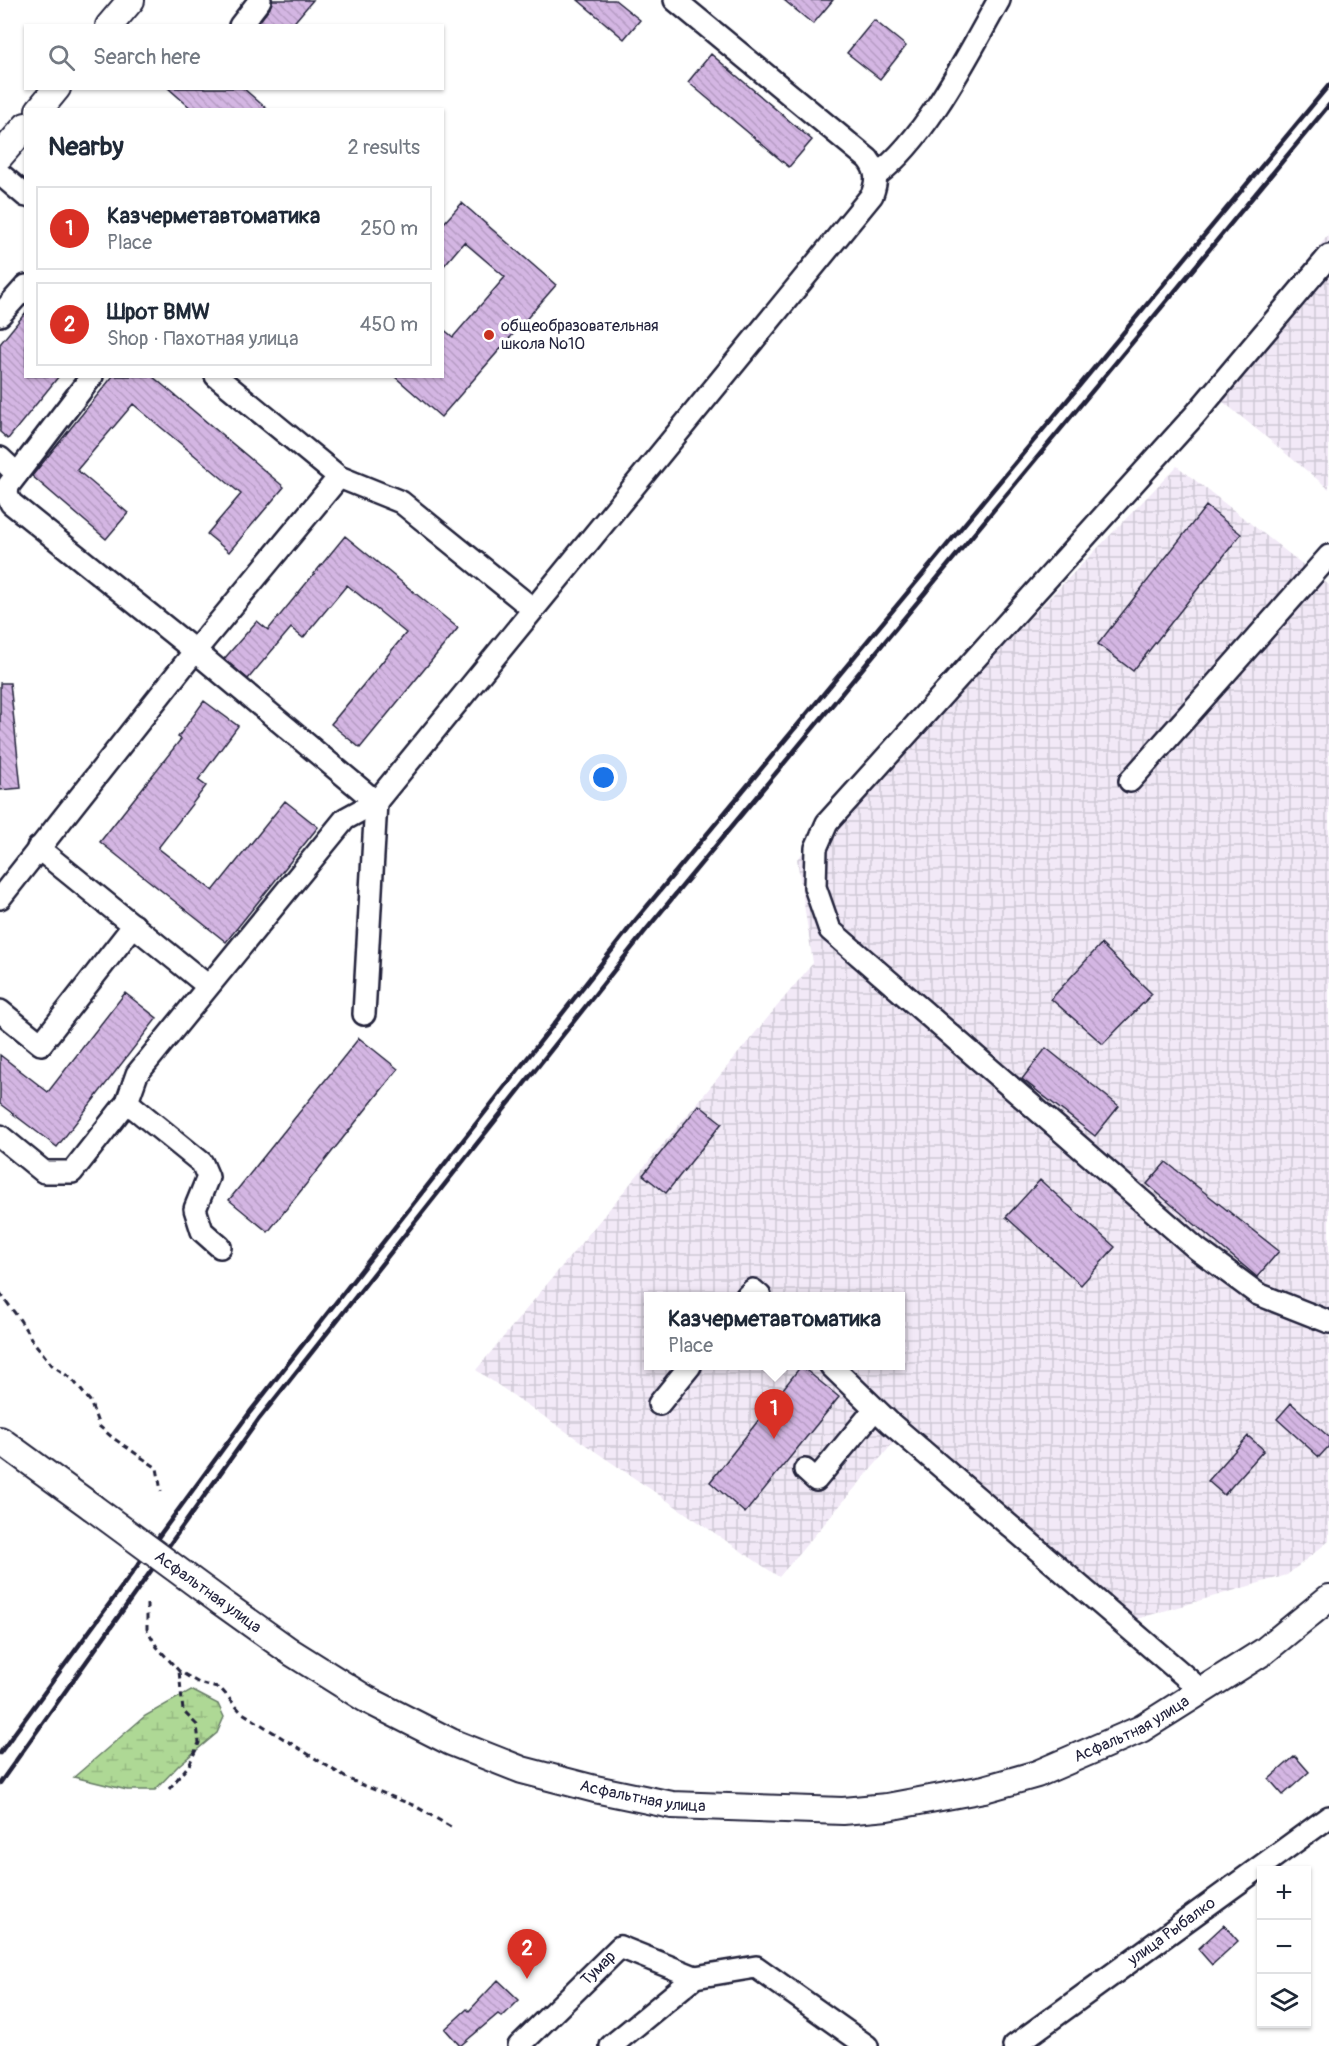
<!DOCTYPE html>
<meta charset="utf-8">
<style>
:root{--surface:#fff;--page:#f6f6f7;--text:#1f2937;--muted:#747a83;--line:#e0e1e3;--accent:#d93025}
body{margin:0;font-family:Pangolin,sans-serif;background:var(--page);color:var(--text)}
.controls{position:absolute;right:18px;bottom:18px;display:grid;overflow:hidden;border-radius:0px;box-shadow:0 2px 4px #0004}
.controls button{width:54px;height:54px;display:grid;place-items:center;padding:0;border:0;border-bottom:2px solid var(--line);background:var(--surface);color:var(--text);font:30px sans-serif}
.you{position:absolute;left:604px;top:778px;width:21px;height:21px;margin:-15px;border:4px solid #fff;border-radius:50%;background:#1a73e8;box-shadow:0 0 0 9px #1a73e833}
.badge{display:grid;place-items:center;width:39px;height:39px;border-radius:50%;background:var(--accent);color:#fff;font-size:20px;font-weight:700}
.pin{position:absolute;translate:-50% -50px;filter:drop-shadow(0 2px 3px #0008)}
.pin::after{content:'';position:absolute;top:32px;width:21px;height:18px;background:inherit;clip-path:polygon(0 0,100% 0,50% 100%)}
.popup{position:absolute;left:644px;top:1292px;width:261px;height:78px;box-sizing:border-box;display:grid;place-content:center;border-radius:0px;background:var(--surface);filter:drop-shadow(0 2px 4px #0005);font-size:20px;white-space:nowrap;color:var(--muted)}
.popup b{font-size:22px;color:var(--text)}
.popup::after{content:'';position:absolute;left:50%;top:100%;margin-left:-12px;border:12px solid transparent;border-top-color:var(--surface)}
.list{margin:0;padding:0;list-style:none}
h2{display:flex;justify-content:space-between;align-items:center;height:78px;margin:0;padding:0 24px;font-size:26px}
h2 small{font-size:20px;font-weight:400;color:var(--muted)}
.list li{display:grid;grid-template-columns:39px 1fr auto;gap:18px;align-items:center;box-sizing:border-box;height:84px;margin:0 12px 12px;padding:0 12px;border:2px solid var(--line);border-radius:0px}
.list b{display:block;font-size:22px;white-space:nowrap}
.list p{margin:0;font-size:20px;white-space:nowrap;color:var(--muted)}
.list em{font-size:20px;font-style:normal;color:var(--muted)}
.icon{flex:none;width:33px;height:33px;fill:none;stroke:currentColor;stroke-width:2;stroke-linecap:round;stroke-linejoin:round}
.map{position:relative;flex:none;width:1329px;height:2046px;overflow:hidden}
.search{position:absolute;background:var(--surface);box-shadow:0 2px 4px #0004;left:24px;top:24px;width:420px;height:66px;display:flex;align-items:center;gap:15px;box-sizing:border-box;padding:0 21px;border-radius:0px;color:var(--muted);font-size:22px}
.panel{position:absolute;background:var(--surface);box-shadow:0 2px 4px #0004;left:24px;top:108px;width:420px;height:270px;border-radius:0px}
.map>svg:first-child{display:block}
</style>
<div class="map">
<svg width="1329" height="2046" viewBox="0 0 1329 2046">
<defs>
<pattern id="industrial-grid" width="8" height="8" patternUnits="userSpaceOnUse" patternTransform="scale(1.5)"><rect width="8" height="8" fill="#f2e9f7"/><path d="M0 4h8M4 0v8" fill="none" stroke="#cfc8d5"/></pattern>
<pattern id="wetland-marsh" width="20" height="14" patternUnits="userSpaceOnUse" patternTransform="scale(1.5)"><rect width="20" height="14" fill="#aed895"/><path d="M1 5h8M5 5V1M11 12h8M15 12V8" fill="none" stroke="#95b981"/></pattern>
<pattern id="building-back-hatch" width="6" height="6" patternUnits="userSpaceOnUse" patternTransform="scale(1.5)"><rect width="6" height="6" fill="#d4b6e3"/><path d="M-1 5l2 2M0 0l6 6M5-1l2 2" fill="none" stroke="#b69cc4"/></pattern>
</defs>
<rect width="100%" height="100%" fill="#fff"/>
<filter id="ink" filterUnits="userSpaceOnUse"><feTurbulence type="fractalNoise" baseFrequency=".0167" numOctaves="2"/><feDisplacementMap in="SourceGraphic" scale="12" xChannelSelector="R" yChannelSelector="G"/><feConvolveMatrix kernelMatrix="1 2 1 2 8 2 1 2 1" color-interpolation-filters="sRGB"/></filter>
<g filter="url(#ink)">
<path fill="url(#industrial-grid)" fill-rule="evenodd" d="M 1329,234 L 1329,489 L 1205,387 Z
M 1177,466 L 1329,585 L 1329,1541 L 1287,1575 L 1123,1623 L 901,1434 L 779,1577 L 476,1370 L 813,963 L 797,859 ZM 648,1296 L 900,1296 L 900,1366 L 648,1366 Z"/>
<path fill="url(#wetland-marsh)" stroke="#687d68" stroke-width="1.5" d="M 191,1690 L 218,1704 L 224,1717 L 217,1733 L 179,1765 L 155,1790 L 127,1790 L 74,1777 L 145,1716 Z"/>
<path fill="url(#building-back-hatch)" stroke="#22223b" stroke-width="1.5" d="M 272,0 L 313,0 L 291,26 L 256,26 L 270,8 Z
M 578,0 L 615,0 L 640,20 L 624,39 Z
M 784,0 L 833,0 L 813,24 Z
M 874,20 L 906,46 L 880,79 L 847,53 Z
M 711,54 L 812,140 L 789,167 L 688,82 Z
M 168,88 L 243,88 L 268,110 L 193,110 Z
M 462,203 L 556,285 L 441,417 L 394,376 L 442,376 L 442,328 L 453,337 L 505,277 L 464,242 L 442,268 L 442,225 Z
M 26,312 L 26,376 L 59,376 L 8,439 L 0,432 L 0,344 Z
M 113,376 L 152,376 L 284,487 L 229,552 L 207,534 L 241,494 L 133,404 L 77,470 L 128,513 L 106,539 L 32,476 Z
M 1206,506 L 1241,534 L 1133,671 L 1098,644 Z
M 345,536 L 458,628 L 360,748 L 331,724 L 406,633 L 347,585 L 303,638 L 291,628 L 248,679 L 224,659 L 257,621 L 268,630 Z
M 0,683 L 10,683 L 21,788 L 0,790 Z
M 204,701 L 238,726 L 198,780 L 206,786 L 158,848 L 213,891 L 285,801 L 318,827 L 226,942 L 100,842 L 181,739 L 178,737 Z
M 1101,944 L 1152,994 L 1103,1044 L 1051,999 Z
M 125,993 L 157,1018 L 57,1147 L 0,1104 L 0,1055 L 48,1092 Z
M 359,1038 L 398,1069 L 268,1232 L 229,1200 Z
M 1046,1048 L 1119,1106 L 1095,1136 L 1022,1079 Z
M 699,1105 L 722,1123 L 666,1193 L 643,1175 Z
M 1166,1162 L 1279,1251 L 1257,1277 L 1147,1184 Z
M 1040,1180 L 1115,1247 L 1081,1285 L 1006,1217 Z
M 801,1366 L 839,1397 L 745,1513 L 710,1482 Z
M 1291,1403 L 1329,1437 L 1329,1446 L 1319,1457 L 1277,1419 Z
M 1248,1436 L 1264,1450 L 1224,1495 L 1208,1481 Z
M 1295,1756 L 1309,1772 L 1283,1795 L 1269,1779 Z
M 1224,1925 L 1238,1941 L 1212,1965 L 1198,1949 Z
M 498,1980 L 519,2000 L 502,2017 L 498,2014 L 460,2046 L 445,2029 L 467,2009 L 469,2011 Z"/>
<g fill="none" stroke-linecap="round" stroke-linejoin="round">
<g stroke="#22223b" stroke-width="26">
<g id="minor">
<path d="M 240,26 L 260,0"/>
<path d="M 0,174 L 26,196"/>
<path d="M 877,175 C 927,137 968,55 999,0"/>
<path d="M 1329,256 L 1194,416 L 827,823 L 816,848 L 815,887 L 830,930 L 1197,1249 L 1258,1294 L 1329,1322"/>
<path d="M 0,315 L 26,286"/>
<path d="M 92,376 L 8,486 L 7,495 L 11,503 L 195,651 L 376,802"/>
<path d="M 216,376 L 339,477 L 401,502 L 533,609"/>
<path d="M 0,458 L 17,474"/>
<path d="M 1130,781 L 1329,556"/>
<path d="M 38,848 L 208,986"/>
<path d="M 0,898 L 195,651 L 339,477"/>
<path d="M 0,1011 L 41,1044 L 134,925"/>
<path d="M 364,1014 L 376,802"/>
<path d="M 127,1102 L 202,1163 L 208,1177 L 195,1209 L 202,1231 L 220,1247"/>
<path d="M 0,1136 L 44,1172 L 72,1172 L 127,1102 L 137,1074 L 345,819 L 376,802 L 872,195 C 877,181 878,172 868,159 L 675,0"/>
<path d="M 747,1296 L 753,1290 L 760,1296"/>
<path d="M 831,1366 L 889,1422 L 1202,1691"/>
<path d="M 659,1404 L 690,1366"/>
<path d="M 805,1470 L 816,1480 L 875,1409"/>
<path id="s1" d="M 519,2046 L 620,1947 L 695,1977"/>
<path d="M 611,2046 L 695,1977 L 756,1967 L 867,2046"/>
<path id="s2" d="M 1014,2046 L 1329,1817"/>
</g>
</g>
<g stroke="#22223b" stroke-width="30">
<g id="major">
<path d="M 109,26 L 131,0"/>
<path d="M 39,110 L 57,88"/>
<path d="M 0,156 L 26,126"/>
<path d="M 0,1440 L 92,1507"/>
<path id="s3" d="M 221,1602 L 291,1652 L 366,1699 L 451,1742 L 522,1770 L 595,1789 L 672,1805 L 843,1811 L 887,1807 L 984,1789 L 1037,1774 L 1141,1729 L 1263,1652 L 1329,1598"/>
</g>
</g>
<path stroke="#22223b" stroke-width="3" stroke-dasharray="6 4.5" stroke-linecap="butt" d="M 0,1293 L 20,1320 L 32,1340 L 52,1365 L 72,1379 L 90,1401 L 99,1426 L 113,1438 L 157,1468 L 161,1491
M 147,1604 L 147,1629 L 157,1647 L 179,1671 L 199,1683 L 221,1689 L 241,1712 L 348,1779 L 415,1806 L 451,1827
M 169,1789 L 189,1765 L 199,1743 L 197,1725 L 183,1711 L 179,1671"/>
<use href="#minor" stroke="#fff" stroke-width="21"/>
<use href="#major" stroke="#fff" stroke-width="26"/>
<path stroke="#22223b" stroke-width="4.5" d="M 0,1753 L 250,1412 L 634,922 L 1329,85
M 0,1783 L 259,1419 L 646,930 L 1329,105"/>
<g stroke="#22223b" stroke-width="30" stroke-linecap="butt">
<path id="major-bridge" d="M 92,1507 L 221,1602"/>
</g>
<use href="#major-bridge" stroke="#fff" stroke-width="26"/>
</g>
</g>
<circle fill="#c8321e" stroke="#fff" stroke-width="2" cx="489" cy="335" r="6"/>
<g text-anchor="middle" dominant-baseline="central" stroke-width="6" stroke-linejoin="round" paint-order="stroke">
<g font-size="16" fill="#22223b" stroke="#fff" text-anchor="start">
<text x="501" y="326">общеобразовательная<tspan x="501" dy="18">школа №10</tspan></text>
</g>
<g font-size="16" fill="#22223b" stroke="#fff">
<text transform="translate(208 1592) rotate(36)">Асфальтная улица</text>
<text stroke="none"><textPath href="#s3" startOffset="974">Асфальтная улица</textPath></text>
<text stroke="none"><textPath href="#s3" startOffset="470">Асфальтная улица</textPath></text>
<text stroke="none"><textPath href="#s2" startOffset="195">улица Рыбалко</textPath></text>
<text stroke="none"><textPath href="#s1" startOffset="111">Тумар</textPath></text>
</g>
</g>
</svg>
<div class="controls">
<button>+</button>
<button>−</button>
<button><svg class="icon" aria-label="layers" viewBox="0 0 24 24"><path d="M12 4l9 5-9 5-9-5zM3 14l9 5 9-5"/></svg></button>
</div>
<div class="you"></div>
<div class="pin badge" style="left:774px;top:1439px">1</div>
<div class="popup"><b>Казчерметавтоматика</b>Place</div>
<div class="pin badge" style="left:527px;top:1979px">2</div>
<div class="search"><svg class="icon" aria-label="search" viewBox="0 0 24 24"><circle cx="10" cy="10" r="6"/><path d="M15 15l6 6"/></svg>Search here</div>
<section class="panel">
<h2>Nearby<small>2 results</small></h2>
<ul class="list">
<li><span class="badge">1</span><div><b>Казчерметавтоматика</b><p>Place</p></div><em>250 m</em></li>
<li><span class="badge">2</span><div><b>Шрот BMW</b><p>Shop · Пахотная улица</p></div><em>450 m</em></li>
</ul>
</section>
</div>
